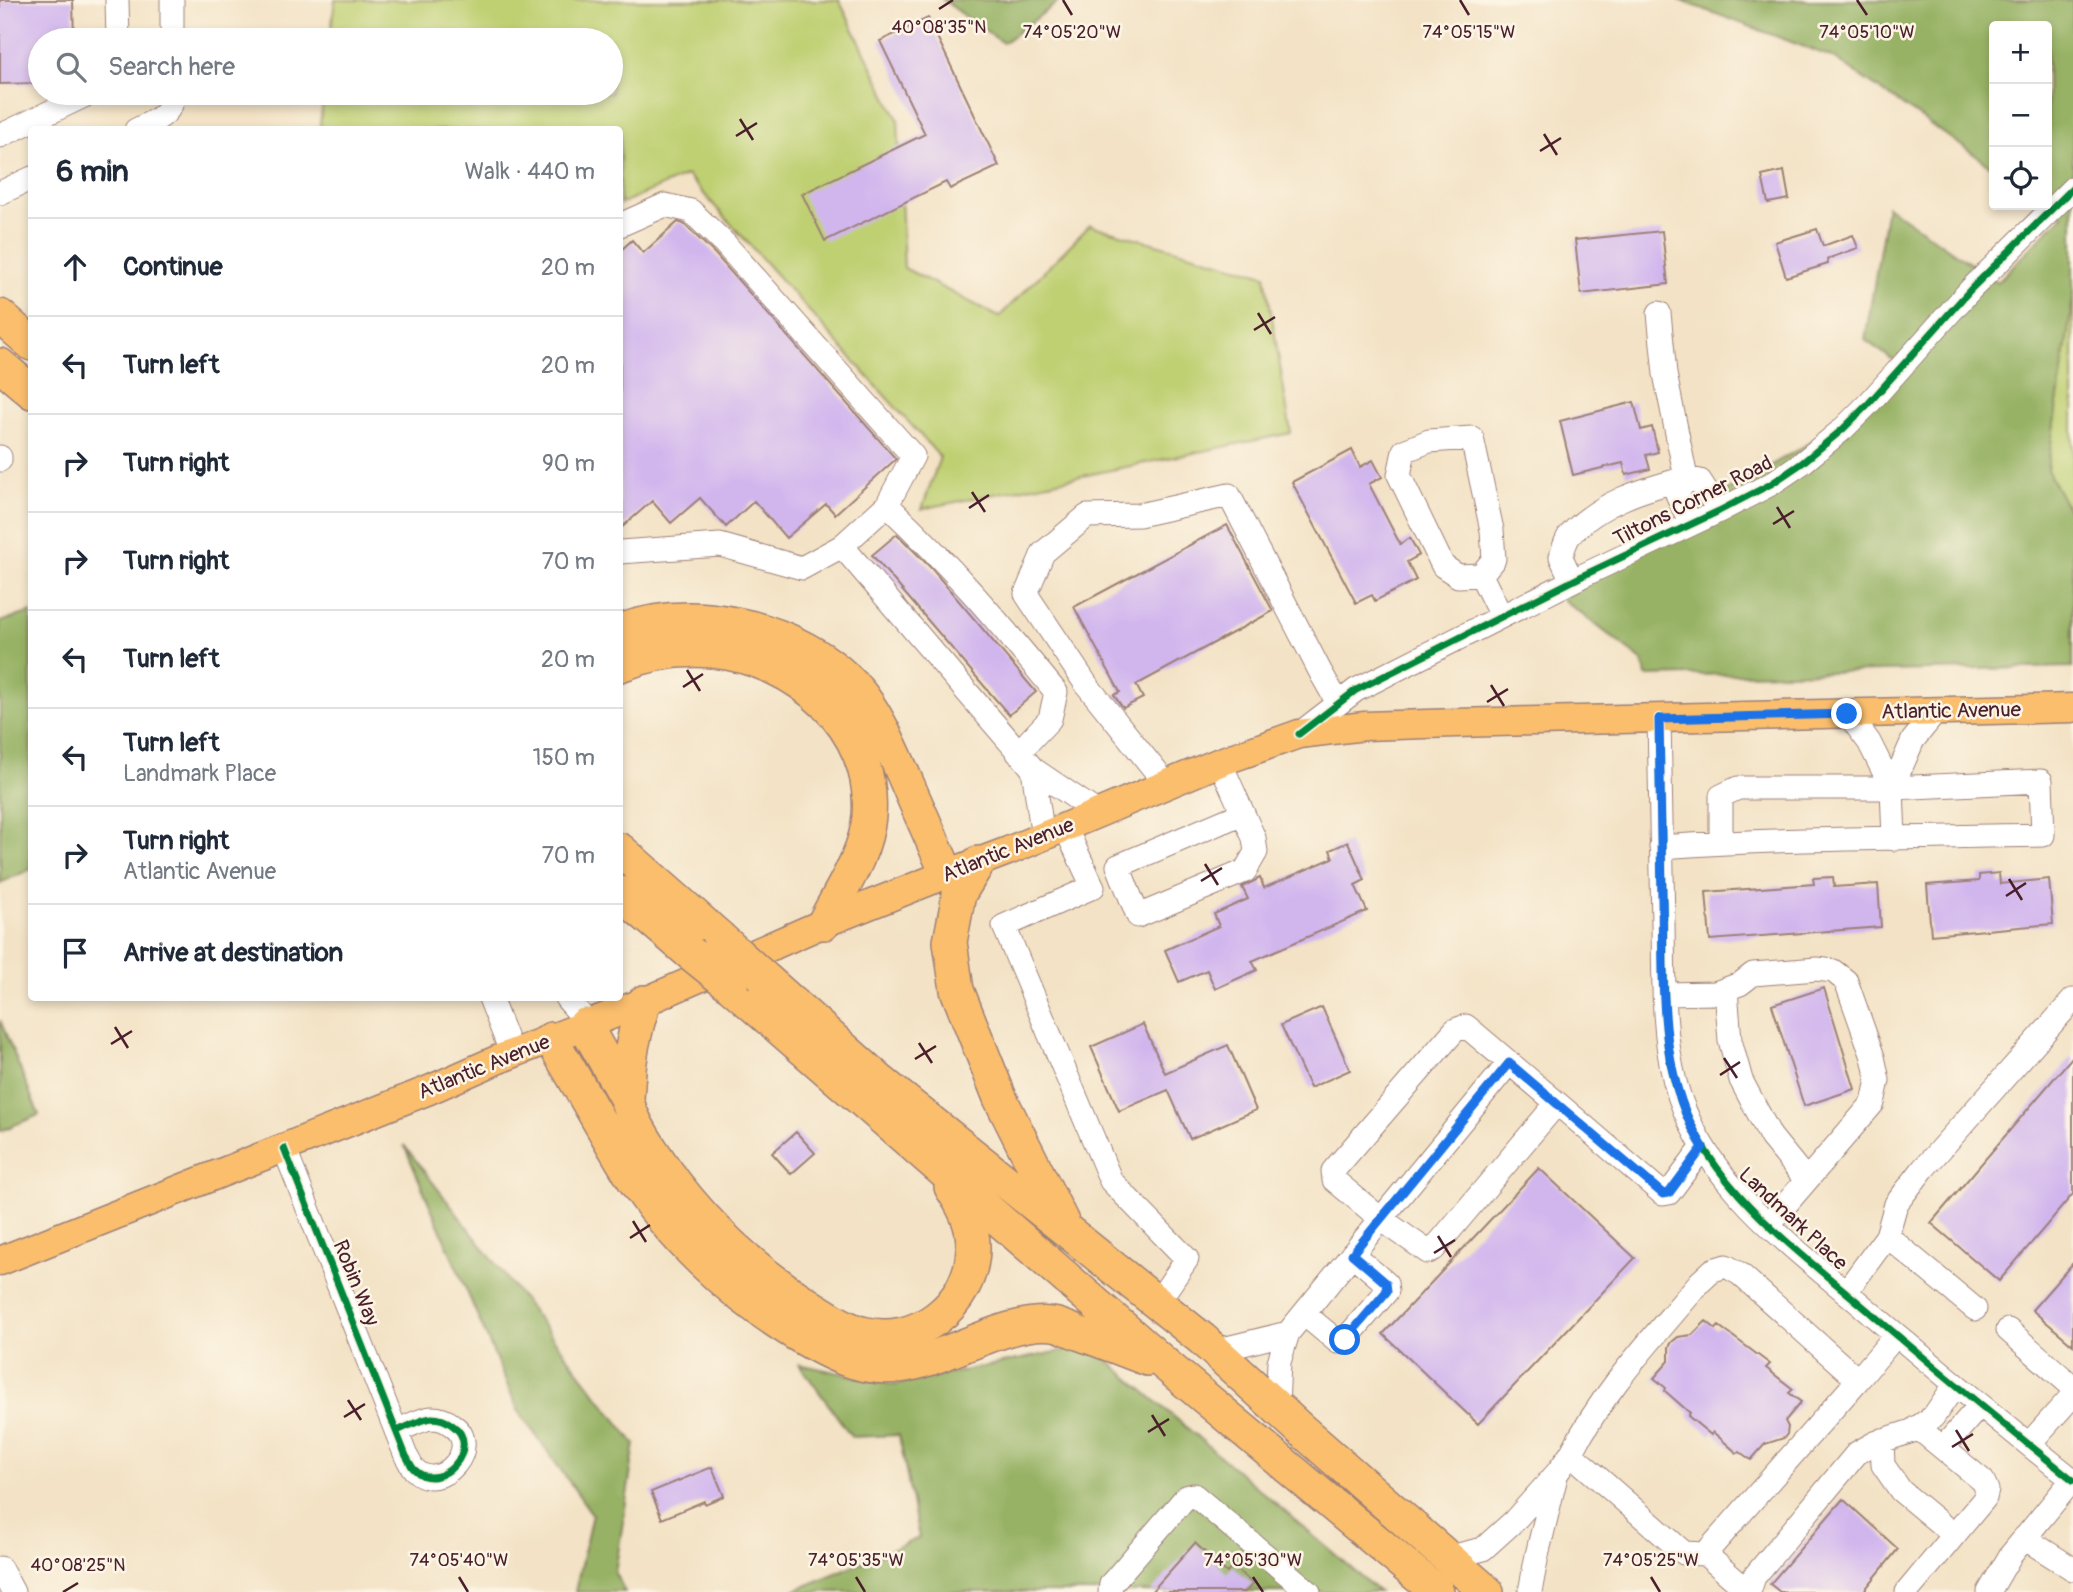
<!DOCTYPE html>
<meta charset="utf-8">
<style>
:root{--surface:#fff;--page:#f6f6f7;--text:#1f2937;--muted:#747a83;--line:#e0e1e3}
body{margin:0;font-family:Pangolin,sans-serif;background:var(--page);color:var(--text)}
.controls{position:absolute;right:21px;top:21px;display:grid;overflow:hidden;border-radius:7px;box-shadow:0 4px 10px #0003}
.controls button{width:63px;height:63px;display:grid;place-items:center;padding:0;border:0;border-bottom:2px solid var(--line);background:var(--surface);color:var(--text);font:35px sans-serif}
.stop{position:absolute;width:21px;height:21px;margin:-16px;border:5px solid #1a73e8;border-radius:50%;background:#fff}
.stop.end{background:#1a73e8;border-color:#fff;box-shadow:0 2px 7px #0008}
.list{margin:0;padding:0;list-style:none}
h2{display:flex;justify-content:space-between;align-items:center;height:91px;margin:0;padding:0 28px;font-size:30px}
h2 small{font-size:23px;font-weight:400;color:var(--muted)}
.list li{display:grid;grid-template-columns:46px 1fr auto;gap:21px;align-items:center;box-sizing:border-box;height:98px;padding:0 28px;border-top:2px solid var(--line)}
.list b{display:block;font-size:26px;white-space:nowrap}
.list p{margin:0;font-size:23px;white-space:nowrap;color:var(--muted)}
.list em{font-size:23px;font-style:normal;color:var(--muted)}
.icon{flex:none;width:38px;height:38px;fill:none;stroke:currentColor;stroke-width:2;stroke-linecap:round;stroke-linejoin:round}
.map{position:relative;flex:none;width:2073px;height:1592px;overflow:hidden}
.search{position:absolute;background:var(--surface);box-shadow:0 4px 10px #0003;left:28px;top:28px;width:595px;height:77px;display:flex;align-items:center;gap:18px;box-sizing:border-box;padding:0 24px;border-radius:38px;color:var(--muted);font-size:26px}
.panel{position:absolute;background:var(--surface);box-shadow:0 4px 10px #0003;left:28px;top:126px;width:595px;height:875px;border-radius:7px}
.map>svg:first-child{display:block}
</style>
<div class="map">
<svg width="2073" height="1592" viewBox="0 0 2073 1592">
<rect width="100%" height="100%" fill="#fcf5e5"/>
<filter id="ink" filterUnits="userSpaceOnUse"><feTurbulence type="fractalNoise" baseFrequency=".0143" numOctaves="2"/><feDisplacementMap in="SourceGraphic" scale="14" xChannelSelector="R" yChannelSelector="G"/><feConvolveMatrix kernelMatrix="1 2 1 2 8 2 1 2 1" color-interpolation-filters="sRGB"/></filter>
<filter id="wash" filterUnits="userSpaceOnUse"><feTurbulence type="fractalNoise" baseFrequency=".00686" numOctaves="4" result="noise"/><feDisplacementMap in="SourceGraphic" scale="28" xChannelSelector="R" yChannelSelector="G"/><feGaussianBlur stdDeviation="1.57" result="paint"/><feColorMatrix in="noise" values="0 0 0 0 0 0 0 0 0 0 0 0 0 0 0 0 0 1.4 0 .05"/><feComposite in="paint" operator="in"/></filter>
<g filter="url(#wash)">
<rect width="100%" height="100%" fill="#f3e2c5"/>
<path fill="#bfd073" stroke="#84784f" stroke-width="2" d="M 335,0 L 839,0 L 898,119 L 904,268 L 999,317 L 1090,225 L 1265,275 L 1291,433 L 922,509 L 940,457 L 687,175 L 620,204 L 620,130 L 323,130 L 320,124 L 324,93 L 611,93 L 611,40 L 330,40 Z
M 2073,299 L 2073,519 L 2047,470 Z"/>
<path fill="#97b265" stroke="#706848" stroke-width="2" d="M 943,0 L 1061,0 L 1003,43 Z
M 1679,0 L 2073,0 L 2073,299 L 2047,470 L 2073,519 L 2073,667 L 1646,676 L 1643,661 L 1553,592 L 1854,417 L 1899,364 L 1865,340 L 1887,206 L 1997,282 L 2063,215 L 2047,204 L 2047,26 L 1994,26 L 1994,168 L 1834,58 Z
M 31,612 L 31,869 L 0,883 L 0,622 Z
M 0,1020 L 39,1115 L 0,1131 Z
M 404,1145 L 635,1444 L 615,1573 L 625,1592 L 575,1592 L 592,1514 L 518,1410 Z
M 1090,1345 L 1379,1592 L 791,1592 L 919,1538 L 899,1435 L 852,1437 L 799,1364 L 894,1385 Z"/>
<g id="blocks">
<path fill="#d1b6ee" d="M 0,0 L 73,0 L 74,40 L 40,40 L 40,83 L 0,84 Z
M 928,18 L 999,166 L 950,189 L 946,182 L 825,241 L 802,194 L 925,134 L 880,41 Z
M 1784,171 L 1789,199 L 1768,203 L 1762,176 Z
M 678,222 L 684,224 L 715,254 L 896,459 L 835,514 L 826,504 L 786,538 L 754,501 L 726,527 L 700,498 L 671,523 L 652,501 L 620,529 L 620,251 L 632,240 L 643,253 Z
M 1817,229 L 1823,246 L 1853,235 L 1858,248 L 1827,259 L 1828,264 L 1786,277 L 1775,242 Z
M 1662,231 L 1668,284 L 1581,294 L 1575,240 Z
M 1634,402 L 1641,430 L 1652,427 L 1658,452 L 1646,455 L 1650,469 L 1626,475 L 1623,463 L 1573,475 L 1560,421 Z
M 1352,450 L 1360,467 L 1373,460 L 1382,477 L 1369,484 L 1400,544 L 1410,538 L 1419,555 L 1407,562 L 1416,580 L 1375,601 L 1372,595 L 1356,603 L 1292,482 Z
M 1227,525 L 1273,611 L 1136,685 L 1143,698 L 1123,708 L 1114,695 L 1120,692 L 1074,607 Z
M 897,534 L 931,568 L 1036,692 L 1009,715 L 872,555 Z
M 1348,842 L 1365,880 L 1355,885 L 1367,911 L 1252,961 L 1257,970 L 1215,989 L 1207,970 L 1179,982 L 1165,950 L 1219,926 L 1214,914 L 1248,899 L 1242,887 L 1260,878 L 1264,888 L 1333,858 L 1330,850 Z
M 1999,873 L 2000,884 L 2049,879 L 2053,924 L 1931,935 L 1927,885 L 1979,881 L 1979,875 Z
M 1833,877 L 1834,887 L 1878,884 L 1881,927 L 1710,940 L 1706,892 L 1814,884 L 1813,878 Z
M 1824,988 L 1855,1089 L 1804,1106 L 1772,1005 Z
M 1322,1007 L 1350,1070 L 1310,1088 L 1281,1025 Z
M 1143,1024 L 1165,1073 L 1228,1045 L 1256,1110 L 1190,1139 L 1168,1090 L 1119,1111 L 1091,1047 Z
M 2073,1056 L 2073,1194 L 1999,1281 L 1931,1223 Z
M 796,1132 L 815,1153 L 791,1174 L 772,1153 Z
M 1539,1168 L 1635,1258 L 1478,1424 L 1383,1334 Z
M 2073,1263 L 2073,1345 L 2032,1310 Z
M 1706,1321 L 1716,1329 L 1719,1326 L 1770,1364 L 1766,1368 L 1793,1389 L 1789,1393 L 1801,1402 L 1785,1421 L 1788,1427 L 1787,1434 L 1784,1438 L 1765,1444 L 1751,1460 L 1740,1452 L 1737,1453 L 1713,1432 L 1711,1435 L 1688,1416 L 1690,1413 L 1665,1391 L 1666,1388 L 1654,1378 L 1669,1361 L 1669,1347 L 1672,1342 L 1678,1337 L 1692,1335 Z
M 712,1467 L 724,1496 L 705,1504 L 704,1501 L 662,1519 L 651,1492 Z
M 1843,1499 L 1898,1549 L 1863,1592 L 1780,1592 L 1770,1584 Z
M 1195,1543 L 1227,1573 L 1233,1566 L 1253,1584 L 1245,1592 L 1151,1592 Z"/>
</g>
</g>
<g filter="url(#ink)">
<use href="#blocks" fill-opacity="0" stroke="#9e8078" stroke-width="2"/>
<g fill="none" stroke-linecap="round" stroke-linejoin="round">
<g stroke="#9e8078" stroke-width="25">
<path id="minor" d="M 117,0 L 118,40
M 172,0 L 172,40
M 136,130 C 153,121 174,115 173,93
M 0,136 L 90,93
M 0,193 L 32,178
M 620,225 L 665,205 L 691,211 L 725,244 L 913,456 L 887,505 L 842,546 L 1033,769
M 1472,438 L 1492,530 L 1494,559 L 1481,575 L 1458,576 L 1443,566 L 1399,475 L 1404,451 L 1429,441 Z
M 0,457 L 0,460
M 887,505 C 949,563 1003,627 1056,692 L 1050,719 L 1018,753
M 1691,524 L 1677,494 L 1686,478 L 1700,481 L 1719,511
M 620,552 L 720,545 L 802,568 L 842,546
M 1481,575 L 1501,616
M 1572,581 L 1561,557 C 1563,550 1565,542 1569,536 C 1599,502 1644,489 1686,478 L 1665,374 L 1659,313
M 1848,714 L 1869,742 L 1892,788 L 1913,740 L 1936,712
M 1659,718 C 1660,787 1662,856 1663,924 C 1664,977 1662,1031 1675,1082 C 1702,1185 1797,1249 1873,1315 C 1939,1371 2005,1426 2073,1480
M 1299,734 L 1356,690 L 1584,575 L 1719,511 L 1771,484 L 1802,463 L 1843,429 L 1868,404 L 1971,289 L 2073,188
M 1220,762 L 1254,838 L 1256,852 L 1245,871 L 1138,916 L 1118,866 L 1243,813
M 1166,784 L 1086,684 L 1026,594 L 1043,553 L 1087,516 L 1139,515 L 1229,495 L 1321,673 L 1338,703
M 1065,827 L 1093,887 L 1004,926 L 1111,1181 L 1187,1259 L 1157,1303
M 1043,837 L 1033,769 L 1098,813
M 1721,843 L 1721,796 L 1738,788 L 1892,788
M 1661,847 C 1788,838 1916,838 2043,835 L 2041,781 L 1892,788 L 1894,839
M 1726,990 L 1730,1040 L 1741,1080 L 1771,1137 L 1806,1180
M 1665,994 L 1715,993 L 1740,984 L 1753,974 L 1817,969 L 1833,971 L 1846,981 L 1873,1057 L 1878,1080 L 1873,1103 L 1769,1224
M 490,998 L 512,1054
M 566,998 L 589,1024
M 1509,1063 L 1381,1219 L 1334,1180 L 1333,1171 L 1455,1030 L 1466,1026 L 1557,1103
M 284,1148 L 406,1456 C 409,1460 411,1467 415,1470 C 440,1495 484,1446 452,1425 C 447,1421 439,1418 432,1418 C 420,1419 408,1427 396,1431
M 1846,1292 L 1887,1236
M 1975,1309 L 1887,1236 L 1896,1204 L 1923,1169 L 2073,1000
M 1304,1314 L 1338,1342 L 1345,1340 L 1387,1291 L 1386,1283 L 1352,1254
M 2008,1330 L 2073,1387
M 1288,1333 L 1381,1219 L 1428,1252 L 1434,1249 L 1557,1103 L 1663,1194 L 1669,1193 L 1703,1147
M 1215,1351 L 1288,1333 L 1279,1362 L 1277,1407
M 1882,1440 L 1883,1465 L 1901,1491 L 1954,1535
M 2029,1444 L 2073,1395
M 1943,1448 L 1980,1405
M 2024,1538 L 2073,1569
M 1705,1554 L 1858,1380
M 1447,1558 L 1483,1549 L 1514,1521 L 1557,1473 L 1571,1454
M 0,1568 L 13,1592
M 1110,1592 L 1111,1584 L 1186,1497 L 1194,1495 L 1309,1592
M 1530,1592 L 1537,1555 L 1556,1476
M 1749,1592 L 1705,1554 L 1684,1553 L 1571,1454 C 1603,1390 1654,1337 1700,1282 L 1713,1270 L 1726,1266 L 1740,1274 L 1858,1380 L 1896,1335
M 1749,1592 L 1754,1577 L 1857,1453 L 1875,1443 L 1912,1431 L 1933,1417 L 1955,1385
M 1907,1592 L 1985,1498 L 1987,1490 L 1983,1481 L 1917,1427
M 1989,1592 L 2010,1556 L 2073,1479"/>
</g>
<g stroke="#9e8078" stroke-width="31">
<path id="major" d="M 0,1261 L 429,1090 L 499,1059 L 644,1002 L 824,923 L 947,874 L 1008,851 L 1220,762 L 1299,734 L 1365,726 L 1456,723 L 2073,708"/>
</g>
<g stroke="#9e8078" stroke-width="36">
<path id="highway" d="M 0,316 L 32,344
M 0,365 L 32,392
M 620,631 C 657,617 696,616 735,624 C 782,633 832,657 862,696 C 880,720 892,749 904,776 C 918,809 933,841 947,874
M 620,665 C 650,653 681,648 713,651 C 796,659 876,727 869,816 C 866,854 841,889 824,923
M 620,850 L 719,937
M 978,863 L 959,894 L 950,942 L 957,990 L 1000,1098 L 1062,1222
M 620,893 L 690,953
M 761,975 L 879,1080 L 1202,1339 L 1298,1427 L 1487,1592
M 731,986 L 1166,1365 L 1437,1592
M 644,1002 C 635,1029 629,1056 628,1084 C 628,1089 627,1095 627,1100 C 631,1118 643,1137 653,1152 C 695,1216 750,1269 815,1309 C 830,1318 845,1329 862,1333 C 916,1348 971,1305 973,1250 C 974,1225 964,1207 951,1187
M 585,1025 L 627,1100
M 551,1039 C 578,1083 602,1128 629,1172 C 670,1237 730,1294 796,1334 C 828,1353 860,1371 900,1366 C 947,1360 1007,1318 1053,1324 C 1061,1325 1070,1330 1078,1333 C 1101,1341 1124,1350 1147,1359"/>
</g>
<use href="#minor" stroke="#fff" stroke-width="23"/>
<use href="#major" stroke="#fabe6d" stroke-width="28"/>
<use href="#highway" stroke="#fabe6d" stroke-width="33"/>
<g stroke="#9e8078" stroke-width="36" stroke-linecap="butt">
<path id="highway-bridge" d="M 719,937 L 761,975
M 690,953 L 731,986"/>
</g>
<use href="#highway-bridge" stroke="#fabe6d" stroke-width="33"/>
<g stroke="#fcf5e5" stroke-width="11">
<path id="cycleway" d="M 1659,718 C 1660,787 1662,856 1663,924 C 1664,977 1662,1031 1675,1082 C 1702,1185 1797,1249 1873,1315 C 1939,1371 2005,1426 2073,1480
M 1299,734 L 1356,690 L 1584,575 L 1719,511 L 1771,484 L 1802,463 L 1843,429 L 1868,404 L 1971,289 L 2073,188
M 284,1148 L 406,1456 C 409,1460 411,1467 415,1470 C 440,1495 484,1446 452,1425 C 447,1421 439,1418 432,1418 C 420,1419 408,1427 396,1431"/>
</g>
<use href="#cycleway" stroke="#00873e" stroke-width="7"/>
</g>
</g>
<g fill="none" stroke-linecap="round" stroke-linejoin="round" filter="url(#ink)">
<path stroke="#1a73e8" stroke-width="9" d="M 1345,1340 L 1387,1291 L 1386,1283 L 1352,1254 L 1509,1063 L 1663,1194 L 1669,1193 L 1703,1147 C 1657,1075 1664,982 1662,899 C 1661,839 1660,779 1659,719 L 1847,714"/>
</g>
<path fill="none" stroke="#4a1f2b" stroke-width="2.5" d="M 1063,0 L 1072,15M 1460,0 L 1469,15M 1857,0 L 1867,15M 939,9 L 953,0M 740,119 L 753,140M 1544,134 L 1557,155M 736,136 L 757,123M 1540,151 L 1561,138M 1258,313 L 1271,334M 1254,330 L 1275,317M 972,492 L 985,512M 1777,507 L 1790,528M 969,508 L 989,495M 1773,524 L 1794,511M 687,670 L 700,691M 1491,685 L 1504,706M 683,687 L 703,674M 1487,702 L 1508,689M 1205,864 L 1218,885M 2009,879 L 2022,900M 1201,881 L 1222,868M 2006,896 L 2026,883M 115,1027 L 128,1048M 919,1043 L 932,1063M 111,1044 L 132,1031M 1724,1058 L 1737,1078M 915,1059 L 936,1046M 1720,1075 L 1740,1062M 633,1221 L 646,1242M 1438,1236 L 1451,1257M 630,1238 L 650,1225M 1434,1253 L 1455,1240M 348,1400 L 361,1420M 1152,1415 L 1165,1436M 344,1417 L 365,1404M 1956,1430 L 1969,1451M 1148,1432 L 1169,1419M 1952,1447 L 1973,1434M 459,1577 L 468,1592M 856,1577 L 865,1592M 1253,1577 L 1263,1592M 1651,1577 L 1660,1592M 63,1592 L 78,1583"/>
<g text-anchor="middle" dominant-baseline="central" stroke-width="5" stroke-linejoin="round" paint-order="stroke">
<g font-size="21" fill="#4a1f2b" stroke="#fcf5e5">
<text transform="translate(1693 501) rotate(-27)">Tiltons Corner Road</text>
<text transform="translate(1951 711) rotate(-1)">Atlantic Avenue</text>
<text transform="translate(1008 850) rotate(-22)">Atlantic Avenue</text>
<text transform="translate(484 1067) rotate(-22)">Atlantic Avenue</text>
<text transform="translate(1793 1219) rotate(43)">Landmark Place</text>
<text transform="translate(356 1283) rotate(68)">Robin Way</text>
</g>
</g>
<g font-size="18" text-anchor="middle" fill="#4a1f2b" stroke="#fcf5e5" stroke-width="5" stroke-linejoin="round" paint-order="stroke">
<text x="939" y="33">40°08'35"N</text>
<text x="1072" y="38">74°05'20"W</text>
<text x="1469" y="38">74°05'15"W</text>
<text x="1867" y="38">74°05'10"W</text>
<text x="459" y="1566">74°05'40"W</text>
<text x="856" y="1566">74°05'35"W</text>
<text x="1253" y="1566">74°05'30"W</text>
<text x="1651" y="1566">74°05'25"W</text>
<text x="78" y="1571">40°08'25"N</text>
</g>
</svg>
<div class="controls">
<button>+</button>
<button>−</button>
<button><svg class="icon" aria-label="locate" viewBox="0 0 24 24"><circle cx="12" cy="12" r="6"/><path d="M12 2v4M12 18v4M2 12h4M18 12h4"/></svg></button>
</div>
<div class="stop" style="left:1345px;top:1340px"></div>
<div class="stop end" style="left:1847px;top:714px"></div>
<div class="search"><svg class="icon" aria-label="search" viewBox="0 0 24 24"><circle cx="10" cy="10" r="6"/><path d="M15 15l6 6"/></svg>Search here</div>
<section class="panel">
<h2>6 min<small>Walk · 440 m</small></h2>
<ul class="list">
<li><svg class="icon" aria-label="ahead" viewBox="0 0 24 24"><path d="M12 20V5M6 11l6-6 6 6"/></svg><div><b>Continue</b></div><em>20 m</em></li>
<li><svg class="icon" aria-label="left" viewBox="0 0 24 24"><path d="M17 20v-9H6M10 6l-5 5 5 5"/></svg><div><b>Turn left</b></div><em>20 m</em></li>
<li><svg class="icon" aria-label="right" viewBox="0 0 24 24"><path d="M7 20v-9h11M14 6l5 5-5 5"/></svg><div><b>Turn right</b></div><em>90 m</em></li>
<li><svg class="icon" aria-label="right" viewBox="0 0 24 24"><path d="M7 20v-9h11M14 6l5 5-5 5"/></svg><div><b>Turn right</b></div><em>70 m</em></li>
<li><svg class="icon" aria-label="left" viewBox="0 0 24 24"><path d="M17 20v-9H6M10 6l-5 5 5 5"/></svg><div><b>Turn left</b></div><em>20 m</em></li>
<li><svg class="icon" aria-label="left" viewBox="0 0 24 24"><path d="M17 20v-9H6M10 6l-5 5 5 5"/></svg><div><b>Turn left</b><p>Landmark Place</p></div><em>150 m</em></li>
<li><svg class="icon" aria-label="right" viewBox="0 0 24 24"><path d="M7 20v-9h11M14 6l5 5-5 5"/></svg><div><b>Turn right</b><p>Atlantic Avenue</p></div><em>70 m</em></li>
<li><svg class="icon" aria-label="arrive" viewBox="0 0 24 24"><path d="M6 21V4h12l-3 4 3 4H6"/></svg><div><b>Arrive at destination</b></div></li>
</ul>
</section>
</div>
